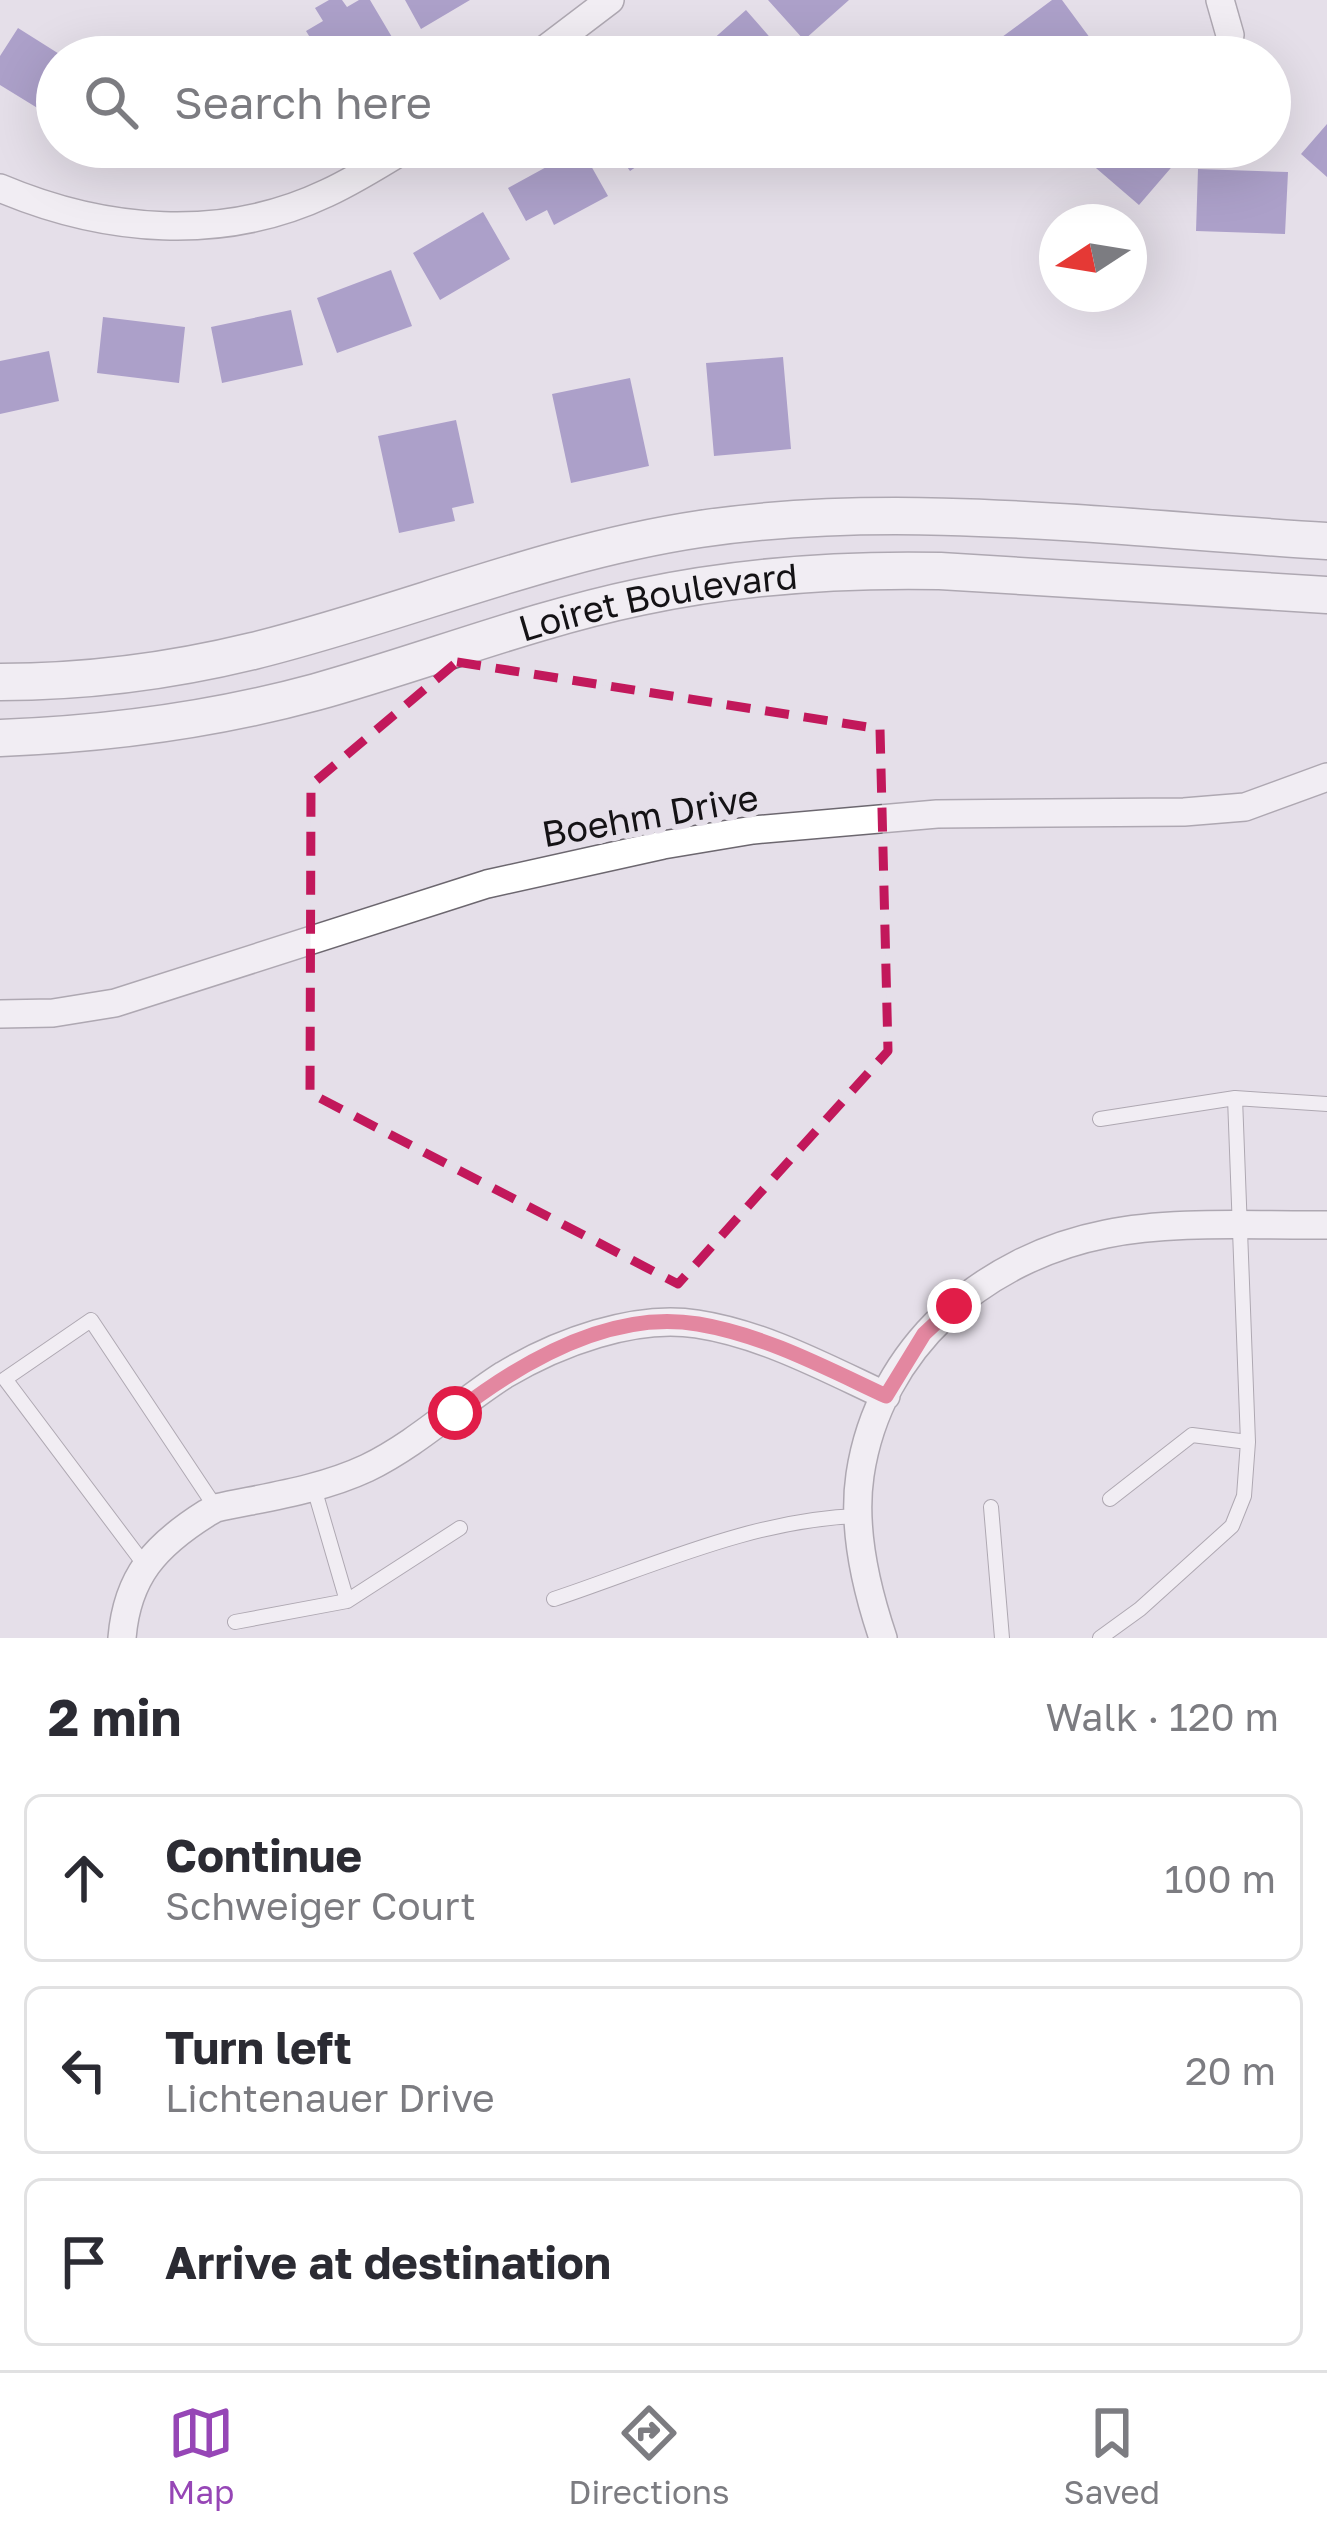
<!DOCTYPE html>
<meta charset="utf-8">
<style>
:root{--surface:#fff;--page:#f7f7f7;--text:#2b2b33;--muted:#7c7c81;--line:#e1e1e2;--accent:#9646b6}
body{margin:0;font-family:"Golos Text",sans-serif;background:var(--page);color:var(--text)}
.compass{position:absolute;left:1039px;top:204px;width:108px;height:108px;border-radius:50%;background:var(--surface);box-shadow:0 12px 48px #0002;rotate:258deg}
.stop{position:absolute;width:36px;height:36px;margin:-27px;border:9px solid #e11d48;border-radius:50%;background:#fff}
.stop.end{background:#e11d48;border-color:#fff;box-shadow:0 3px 12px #0008}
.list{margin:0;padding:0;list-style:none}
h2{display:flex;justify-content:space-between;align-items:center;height:156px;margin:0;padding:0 48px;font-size:51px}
h2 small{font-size:39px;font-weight:400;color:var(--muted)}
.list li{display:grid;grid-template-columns:78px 1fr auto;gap:36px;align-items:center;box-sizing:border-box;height:168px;margin:0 24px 24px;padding:0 24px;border:3px solid var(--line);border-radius:18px}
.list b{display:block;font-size:45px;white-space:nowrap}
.list p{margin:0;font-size:39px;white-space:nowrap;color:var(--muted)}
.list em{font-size:39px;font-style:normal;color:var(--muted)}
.icon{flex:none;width:66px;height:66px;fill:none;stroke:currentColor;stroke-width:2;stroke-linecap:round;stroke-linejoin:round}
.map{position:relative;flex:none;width:1327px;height:1638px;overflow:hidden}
.search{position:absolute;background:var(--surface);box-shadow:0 12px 48px #0002;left:36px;right:36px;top:36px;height:132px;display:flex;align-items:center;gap:30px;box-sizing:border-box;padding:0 42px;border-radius:66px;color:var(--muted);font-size:45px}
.sheet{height:732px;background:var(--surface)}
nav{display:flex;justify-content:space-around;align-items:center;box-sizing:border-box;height:168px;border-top:3px solid var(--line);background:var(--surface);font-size:33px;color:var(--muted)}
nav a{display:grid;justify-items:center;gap:6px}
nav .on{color:var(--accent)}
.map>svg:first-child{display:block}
</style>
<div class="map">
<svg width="1327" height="1638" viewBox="0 0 1327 1638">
<rect width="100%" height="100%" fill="#e5dfe9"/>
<path fill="#6754a3" d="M 329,0 L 342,0 L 347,7 L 359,0 L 370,0 L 402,54 L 322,57 L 306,31 L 323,21 L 315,8 Z
M 405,0 L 470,0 L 421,29 Z
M 768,0 L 849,0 L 804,40 Z
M 1052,0 L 1062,0 L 1104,57 L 1016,57 L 1002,37 Z
M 746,10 L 782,51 L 776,57 L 693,57 Z
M 18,28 L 64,57 L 57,57 L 57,120 L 0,85 L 0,56 Z
M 284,40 L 290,57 L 239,57 L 239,56 Z
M 1327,124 L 1327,177 L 1301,154 Z
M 613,147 L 665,147 L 630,171 Z
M 1078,147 L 1158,147 L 1176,162 L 1139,205 L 1075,150 Z
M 581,148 L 608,196 L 554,225 L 547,210 L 526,221 L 508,188 Z
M 1198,169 L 1288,172 L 1285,234 L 1196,231 Z
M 483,212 L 510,259 L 440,300 L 413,253 Z
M 391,270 L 412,326 L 337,353 L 317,298 Z
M 291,310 L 303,365 L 222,383 L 211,327 Z
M 103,317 L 185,327 L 179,383 L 97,373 Z
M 49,351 L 59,401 L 0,414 L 0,361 Z
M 783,357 L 791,449 L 714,456 L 706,363 Z
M 630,378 L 649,466 L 571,483 L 552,394 Z
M 456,420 L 474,503 L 452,508 L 455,521 L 399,533 L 378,436 Z"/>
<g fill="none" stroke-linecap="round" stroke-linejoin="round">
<g stroke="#6c676f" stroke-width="16">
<path id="lane" d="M 1100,1119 L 1235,1098 L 1327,1104
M 314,1488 L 347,1601 L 460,1528
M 1110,1499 L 1192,1435 L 1248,1442
M 991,1507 L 1002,1638
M 144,1564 L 5,1379 L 91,1320 L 216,1508
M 554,1599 C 653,1566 754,1519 859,1516
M 235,1622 L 347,1601
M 1100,1638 L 1140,1609 L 1232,1526 L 1244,1496 L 1248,1442 L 1235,1098"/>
</g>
<g stroke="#6c676f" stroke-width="30">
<path id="street" d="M 1220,0 L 1230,35
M 535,57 L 610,0
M 0,188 C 104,232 222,243 327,193 C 355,180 382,163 408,147
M 0,1014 L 53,1013 L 115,1003 L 487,884 L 663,845 L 753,830 L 937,814 L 1184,812 L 1245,807 L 1327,777
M 122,1638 C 127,1576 156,1545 207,1513 L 216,1508 C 267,1497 320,1490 367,1468 C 418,1443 457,1405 504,1375 C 557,1343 635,1314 697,1324 C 763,1334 826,1368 886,1396
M 883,1638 C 866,1588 852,1529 860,1475 C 879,1347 984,1258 1106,1234 C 1174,1220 1257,1226 1327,1225"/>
</g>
<g stroke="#6c676f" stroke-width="39">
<g id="secondary">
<path d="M 0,682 C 83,682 171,671 253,651 C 403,614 546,552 700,529 C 900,499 1125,529 1327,541"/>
<path id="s1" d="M 0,738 C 106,734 213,720 316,692 C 424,662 530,620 640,597 C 739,576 839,569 940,571 L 1327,595"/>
</g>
</g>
<use href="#lane" stroke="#fff" stroke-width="14"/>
<use href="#street" stroke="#fff" stroke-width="27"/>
<use href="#secondary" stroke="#fff" stroke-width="36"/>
</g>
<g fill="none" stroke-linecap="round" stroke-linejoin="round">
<path stroke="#e11d48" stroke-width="15" d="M 455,1413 C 521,1362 611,1309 698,1324 C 764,1335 826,1368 886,1396 L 924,1334 L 954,1306"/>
</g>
<path d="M0 0H1327V1638H0ZM 457,662 L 880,729 L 888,1051 L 678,1284 L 310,1093 L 311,785 Z" fill="#e5dfe9" fill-opacity=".55" fill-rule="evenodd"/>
<path fill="none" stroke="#c2185b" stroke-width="9" stroke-dasharray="24 15" stroke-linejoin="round" d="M 457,662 L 880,729 L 888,1051 L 678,1284 L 310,1093 L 311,785 Z"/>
<g text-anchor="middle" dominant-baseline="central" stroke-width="12" stroke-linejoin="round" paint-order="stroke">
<g font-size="36" fill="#141215" stroke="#e5dfe9">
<text stroke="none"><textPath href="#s1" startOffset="675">Loiret Boulevard</textPath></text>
<text transform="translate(650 815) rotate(-10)">Boehm Drive</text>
</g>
</g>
</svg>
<svg class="compass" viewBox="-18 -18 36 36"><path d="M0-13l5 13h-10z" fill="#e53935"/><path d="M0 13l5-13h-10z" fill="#7c7c81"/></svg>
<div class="stop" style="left:455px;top:1413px"></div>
<div class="stop end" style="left:954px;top:1306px"></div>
<div class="search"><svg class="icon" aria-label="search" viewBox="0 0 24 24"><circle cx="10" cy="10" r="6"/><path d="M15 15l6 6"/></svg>Search here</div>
</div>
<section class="sheet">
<h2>2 min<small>Walk · 120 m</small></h2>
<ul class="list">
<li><svg class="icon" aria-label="ahead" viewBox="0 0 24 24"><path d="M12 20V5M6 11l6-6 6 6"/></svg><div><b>Continue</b><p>Schweiger Court</p></div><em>100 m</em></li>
<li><svg class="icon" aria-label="left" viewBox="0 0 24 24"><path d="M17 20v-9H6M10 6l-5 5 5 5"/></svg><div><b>Turn left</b><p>Lichtenauer Drive</p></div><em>20 m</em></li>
<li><svg class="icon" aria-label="arrive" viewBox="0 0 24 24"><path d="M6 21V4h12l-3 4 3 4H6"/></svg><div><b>Arrive at destination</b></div></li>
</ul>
</section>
<nav>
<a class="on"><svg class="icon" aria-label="map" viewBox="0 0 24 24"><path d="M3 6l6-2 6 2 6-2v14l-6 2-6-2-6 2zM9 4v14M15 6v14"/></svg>Map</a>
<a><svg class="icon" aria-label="directions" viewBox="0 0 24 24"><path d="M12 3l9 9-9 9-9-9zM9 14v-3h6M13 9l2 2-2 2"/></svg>Directions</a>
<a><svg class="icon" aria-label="saved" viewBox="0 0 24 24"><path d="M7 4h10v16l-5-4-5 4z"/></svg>Saved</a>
</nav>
